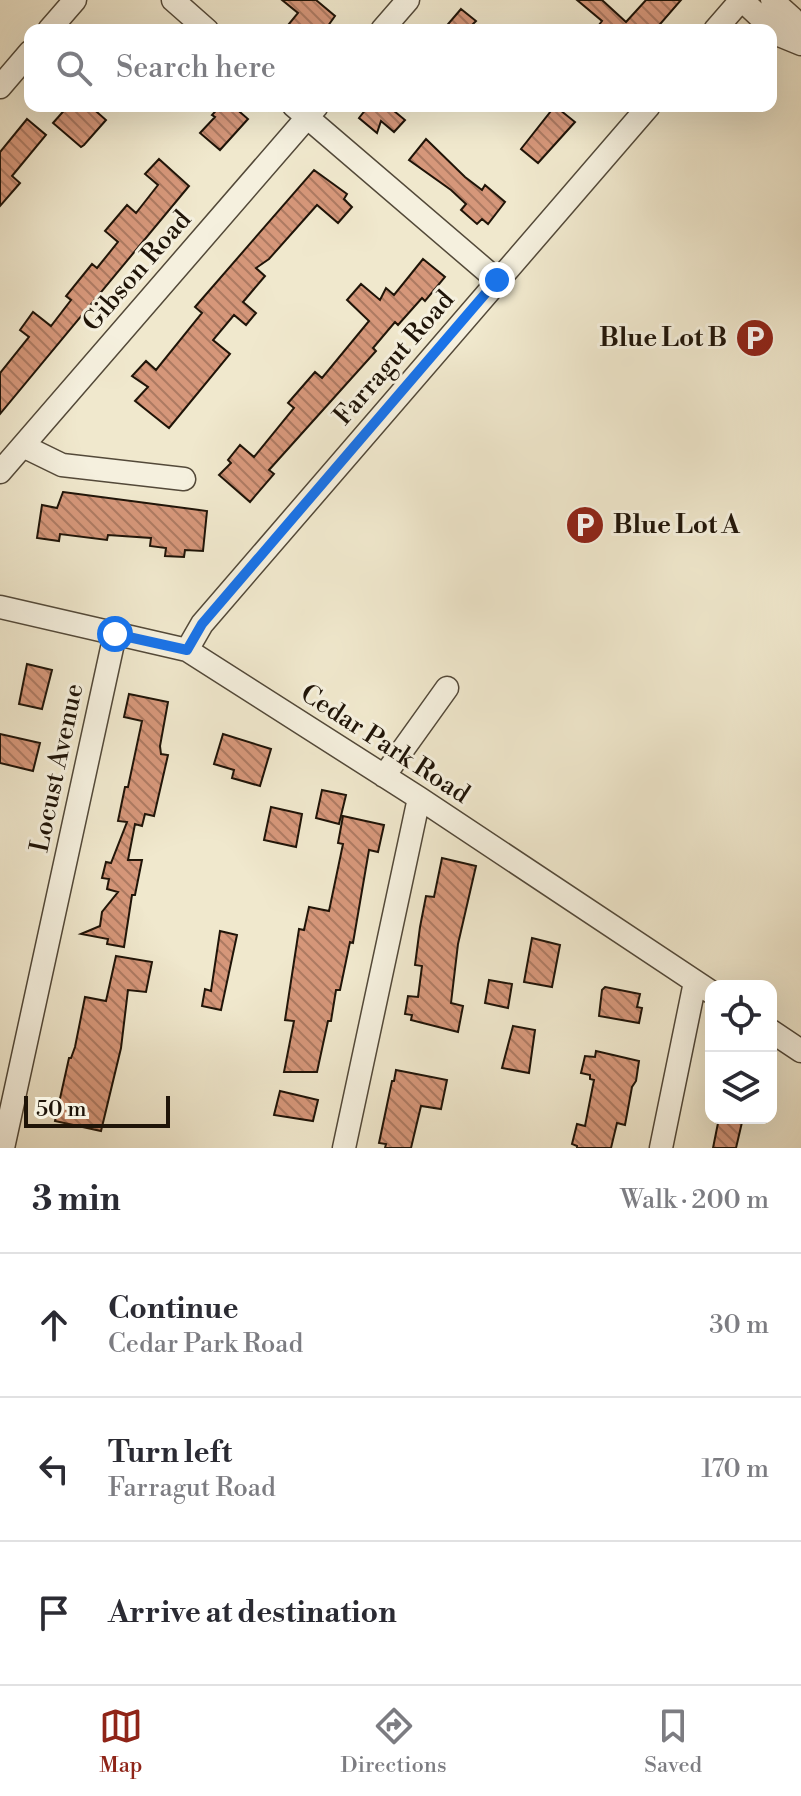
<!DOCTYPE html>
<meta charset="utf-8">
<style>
:root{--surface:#fff;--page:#f2f2f3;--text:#2b2b33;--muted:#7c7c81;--line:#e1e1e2;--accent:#8f2418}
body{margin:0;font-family:"Libre Bodoni",serif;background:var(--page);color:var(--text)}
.controls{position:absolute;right:24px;bottom:24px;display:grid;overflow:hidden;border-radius:16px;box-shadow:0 8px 32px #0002}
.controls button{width:72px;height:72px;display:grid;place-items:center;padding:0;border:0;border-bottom:2px solid var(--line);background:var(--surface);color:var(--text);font:40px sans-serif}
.scale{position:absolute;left:24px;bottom:20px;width:146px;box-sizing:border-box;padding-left:8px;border:4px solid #1f1408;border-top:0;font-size:22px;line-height:28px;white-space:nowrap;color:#1f1408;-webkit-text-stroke:6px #f5f0de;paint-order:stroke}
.stop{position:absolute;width:24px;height:24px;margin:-18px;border:6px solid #1a73e8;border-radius:50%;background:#fff}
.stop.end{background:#1a73e8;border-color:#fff;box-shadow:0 2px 8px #0008}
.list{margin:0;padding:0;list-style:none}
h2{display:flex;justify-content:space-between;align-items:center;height:104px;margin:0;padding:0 32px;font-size:34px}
h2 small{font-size:26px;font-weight:400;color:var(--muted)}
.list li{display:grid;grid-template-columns:52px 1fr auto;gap:24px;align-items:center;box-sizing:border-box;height:144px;padding:0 32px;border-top:2px solid var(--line)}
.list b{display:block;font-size:30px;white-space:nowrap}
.list p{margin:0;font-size:26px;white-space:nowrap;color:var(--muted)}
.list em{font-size:26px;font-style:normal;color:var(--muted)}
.icon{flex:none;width:44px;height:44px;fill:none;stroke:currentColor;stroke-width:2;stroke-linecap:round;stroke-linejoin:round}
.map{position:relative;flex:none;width:801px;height:1148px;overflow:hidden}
.search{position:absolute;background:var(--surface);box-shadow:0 8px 32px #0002;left:24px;right:24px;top:24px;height:88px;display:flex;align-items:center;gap:20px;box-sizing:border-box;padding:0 28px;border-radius:16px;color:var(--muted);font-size:30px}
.sheet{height:536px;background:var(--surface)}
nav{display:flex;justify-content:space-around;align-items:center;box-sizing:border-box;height:112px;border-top:2px solid var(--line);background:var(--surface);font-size:22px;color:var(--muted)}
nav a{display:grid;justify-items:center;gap:4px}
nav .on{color:var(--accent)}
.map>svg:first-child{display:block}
</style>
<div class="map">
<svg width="801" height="1148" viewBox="0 0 801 1148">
<defs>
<pattern id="building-back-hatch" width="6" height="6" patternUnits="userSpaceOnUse" patternTransform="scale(2)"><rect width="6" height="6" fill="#d6977a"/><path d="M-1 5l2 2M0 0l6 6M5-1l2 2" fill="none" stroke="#ad7a62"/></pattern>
</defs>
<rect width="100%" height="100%" fill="#f0e8cd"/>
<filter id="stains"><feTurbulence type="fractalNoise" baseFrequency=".0025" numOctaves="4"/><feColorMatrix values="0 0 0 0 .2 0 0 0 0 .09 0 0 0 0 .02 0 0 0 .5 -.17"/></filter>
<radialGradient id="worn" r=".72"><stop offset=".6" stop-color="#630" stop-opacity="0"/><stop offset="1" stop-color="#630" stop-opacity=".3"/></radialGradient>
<path fill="url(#building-back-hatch)" stroke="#1f1408" stroke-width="2" d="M 282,0 L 316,0 L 335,16 L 325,30 L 284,30 L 298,13 Z
M 577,0 L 602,0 L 626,22 L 646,0 L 681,0 L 655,30 L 595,30 L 602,21 Z
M 461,9 L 476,21 L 467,30 L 443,30 Z
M 68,106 L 90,106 L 106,120 L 84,145 L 81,147 L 53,123 Z
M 220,106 L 233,106 L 248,119 L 220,150 L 200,133 L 215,117 L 212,115 Z
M 363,106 L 388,106 L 405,120 L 394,132 L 381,121 L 377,133 L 359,118 L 366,109 Z
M 555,106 L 575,122 L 538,163 L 521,149 Z
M 27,119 L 46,135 L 12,176 L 20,183 L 0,206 L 0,152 Z
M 426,139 L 465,177 L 482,190 L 485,185 L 505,202 L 488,224 L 482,219 L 477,224 L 461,210 L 466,204 L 451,190 L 409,160 Z
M 159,159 L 189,186 L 0,414 L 0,373 L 29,337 L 20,330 L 33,312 L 51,326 L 71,300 L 66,296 L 92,264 L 97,268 L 118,242 L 105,231 L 127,205 L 136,213 L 158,185 L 145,174 Z
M 314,170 L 347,194 L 344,199 L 352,207 L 338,223 L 317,205 L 269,259 L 256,268 L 265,276 L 243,302 L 256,313 L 246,325 L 234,315 L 213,340 L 230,354 L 169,428 L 135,401 L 148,387 L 132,376 L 146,361 L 156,370 L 202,313 L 195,307 Z
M 423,259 L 445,277 L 425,301 L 422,298 L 398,325 L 395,322 L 373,348 L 376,351 L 269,470 L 274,474 L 250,502 L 219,475 L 231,463 L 228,460 L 240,445 L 254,457 L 294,408 L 288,403 L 315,372 L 322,378 L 369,321 L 347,300 L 361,284 L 380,300 L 386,288 L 394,295 Z
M 63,492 L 207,511 L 203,551 L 185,550 L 184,557 L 165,556 L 166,548 L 150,546 L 151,538 L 108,535 L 107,540 L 60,534 L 59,541 L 37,538 L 42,505 L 57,508 Z
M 27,664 L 52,670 L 42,709 L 19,704 Z
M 129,694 L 168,702 L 160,746 L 161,754 L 168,755 L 154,816 L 145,814 L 142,826 L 135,824 L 128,860 L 142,860 L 135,895 L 132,895 L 124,947 L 107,944 L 108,939 L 81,934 L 100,926 L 102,912 L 118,892 L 107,889 L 109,879 L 102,878 L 106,862 L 111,863 L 127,822 L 118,821 L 125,787 L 128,787 L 142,721 L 124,717 Z
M 0,734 L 40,743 L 33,771 L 0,763 Z
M 223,734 L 271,749 L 260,786 L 232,778 L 234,770 L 214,764 Z
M 322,790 L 346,795 L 339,824 L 316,818 Z
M 271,807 L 302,814 L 296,847 L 264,840 Z
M 343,816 L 384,825 L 378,852 L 369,850 L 353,943 L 350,942 L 340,990 L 336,990 L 331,1021 L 328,1021 L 317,1072 L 284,1072 L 294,1021 L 285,1020 L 299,929 L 304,930 L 309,907 L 329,911 L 343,844 L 338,843 Z
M 442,858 L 476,866 L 458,944 L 451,1003 L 463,1006 L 458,1032 L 411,1020 L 412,1015 L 405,1014 L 408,996 L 418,997 L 422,966 L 415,965 L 420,927 L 426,896 L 434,897 Z
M 220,931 L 237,935 L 221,1010 L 202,1006 L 205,989 L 211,991 Z
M 532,938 L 560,945 L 552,987 L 524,982 Z
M 116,956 L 152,962 L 146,992 L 128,990 L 121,1048 L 101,1131 L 55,1121 L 69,1058 L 71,1058 L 75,1047 L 85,997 L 106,1001 Z
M 489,980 L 512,984 L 508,1008 L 485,1003 Z
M 605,987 L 640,994 L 637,1007 L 642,1008 L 639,1023 L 599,1016 L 602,990 Z
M 513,1026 L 535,1030 L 529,1073 L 502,1068 Z
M 596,1051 L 639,1061 L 636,1081 L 632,1087 L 625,1125 L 617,1123 L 611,1148 L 577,1148 L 577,1146 L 572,1144 L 577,1124 L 585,1126 L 594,1080 L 590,1079 L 590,1075 L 581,1073 L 585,1056 L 595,1057 Z
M 396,1070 L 447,1080 L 441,1109 L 421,1106 L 411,1148 L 385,1148 L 386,1144 L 379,1143 L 392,1081 L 394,1081 Z
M 280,1091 L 318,1100 L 313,1121 L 274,1115 Z
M 719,1118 L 743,1118 L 736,1148 L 713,1148 Z"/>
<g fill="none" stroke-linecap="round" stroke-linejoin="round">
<g stroke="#534939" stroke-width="25">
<path id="minor" d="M 173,0 L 207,30
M 742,0 L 779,35 L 801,44
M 772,0 L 792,18 L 799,42
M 49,30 L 75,0
M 382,30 L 408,0
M 715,30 L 741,0
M 0,87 L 30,52
M 294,106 L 497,280
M 23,446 L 62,465 L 184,479
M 0,472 L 317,106
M 0,607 L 187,650 L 419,798 L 711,992
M 187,650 L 202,624 L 649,106
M 384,776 L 447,688
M 771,1031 L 801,1051
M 3,1148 L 115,634
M 344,1148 L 419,798
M 661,1148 L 695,982"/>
</g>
<use href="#minor" stroke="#f5f0de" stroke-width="22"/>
</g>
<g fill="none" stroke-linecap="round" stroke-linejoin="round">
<path stroke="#1a73e8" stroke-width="10" d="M 115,634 L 187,650 L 202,624 L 497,280"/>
</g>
<defs>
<g id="parking-disc" transform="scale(2)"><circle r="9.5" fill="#8f2418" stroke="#f5f0de"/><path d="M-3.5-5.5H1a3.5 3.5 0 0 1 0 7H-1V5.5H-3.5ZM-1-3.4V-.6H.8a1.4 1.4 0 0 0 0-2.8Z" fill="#fff"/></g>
</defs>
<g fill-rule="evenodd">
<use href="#parking-disc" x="755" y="338"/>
<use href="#parking-disc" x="585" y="525"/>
</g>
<g text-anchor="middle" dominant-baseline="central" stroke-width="6" stroke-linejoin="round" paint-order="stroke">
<g font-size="26" fill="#1f1408" stroke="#f5f0de">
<text transform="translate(137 271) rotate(-49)">Gibson Road</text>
<text transform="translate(394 358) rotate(-49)">Farragut Road</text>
<text transform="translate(385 744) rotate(33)">Cedar Park Road</text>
<text transform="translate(57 768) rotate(-78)">Locust Avenue</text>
</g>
<g font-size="26" font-weight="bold" fill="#1f1408" stroke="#f5f0de" text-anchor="end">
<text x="727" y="338">Blue Lot B</text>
<text x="613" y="525" text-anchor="start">Blue Lot A</text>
</g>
</g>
<rect width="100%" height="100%" filter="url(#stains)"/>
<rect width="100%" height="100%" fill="url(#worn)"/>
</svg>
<div class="controls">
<button><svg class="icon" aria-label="locate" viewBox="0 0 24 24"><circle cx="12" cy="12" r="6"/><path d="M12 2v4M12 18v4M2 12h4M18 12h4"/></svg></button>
<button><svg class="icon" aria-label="layers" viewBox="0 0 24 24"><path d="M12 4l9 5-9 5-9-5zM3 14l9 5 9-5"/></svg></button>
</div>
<div class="scale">50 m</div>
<div class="stop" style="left:115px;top:634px"></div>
<div class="stop end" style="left:497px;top:280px"></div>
<div class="search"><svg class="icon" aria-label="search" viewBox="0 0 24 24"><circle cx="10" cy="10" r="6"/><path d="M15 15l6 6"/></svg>Search here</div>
</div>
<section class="sheet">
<h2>3 min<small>Walk · 200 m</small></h2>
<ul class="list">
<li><svg class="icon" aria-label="ahead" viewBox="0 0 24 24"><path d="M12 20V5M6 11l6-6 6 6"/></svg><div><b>Continue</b><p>Cedar Park Road</p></div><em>30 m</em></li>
<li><svg class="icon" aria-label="left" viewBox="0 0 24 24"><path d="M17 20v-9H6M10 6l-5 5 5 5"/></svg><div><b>Turn left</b><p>Farragut Road</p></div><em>170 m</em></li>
<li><svg class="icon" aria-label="arrive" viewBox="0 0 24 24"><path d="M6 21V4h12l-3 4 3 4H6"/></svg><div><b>Arrive at destination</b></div></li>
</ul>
</section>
<nav>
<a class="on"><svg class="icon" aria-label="map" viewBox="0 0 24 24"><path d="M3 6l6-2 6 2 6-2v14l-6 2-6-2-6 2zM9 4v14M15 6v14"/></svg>Map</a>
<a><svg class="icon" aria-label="directions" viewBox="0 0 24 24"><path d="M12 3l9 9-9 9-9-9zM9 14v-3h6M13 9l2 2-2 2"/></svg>Directions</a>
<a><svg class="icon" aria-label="saved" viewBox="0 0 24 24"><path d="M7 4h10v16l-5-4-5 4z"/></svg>Saved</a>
</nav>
